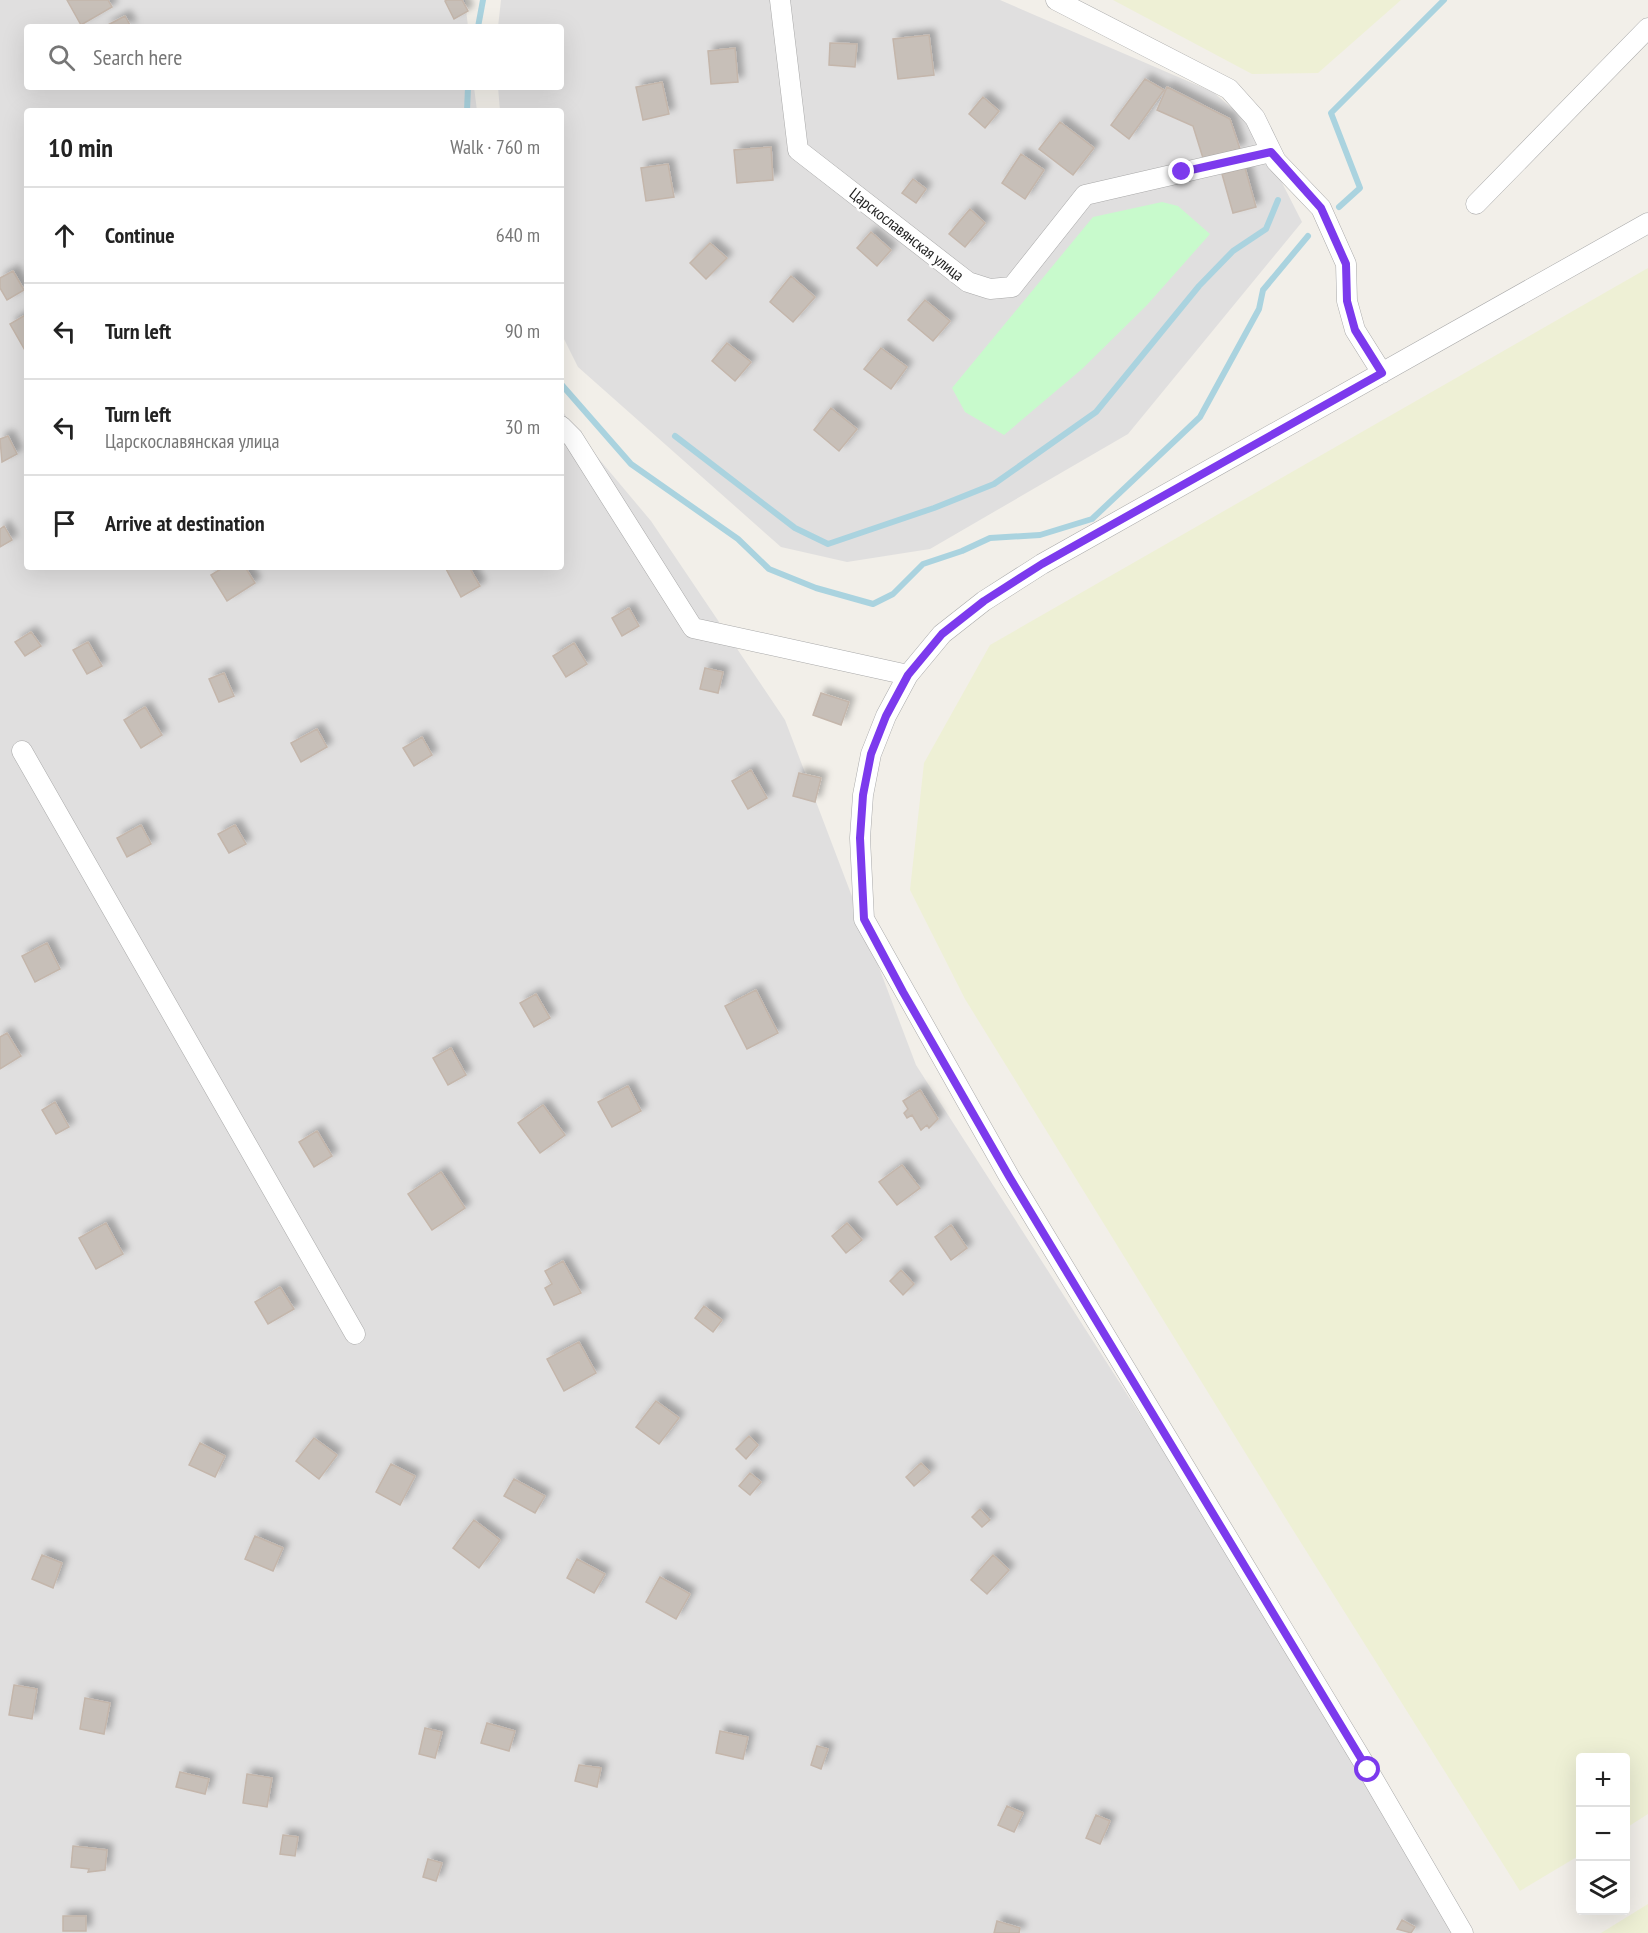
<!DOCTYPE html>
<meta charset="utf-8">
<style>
:root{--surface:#fff;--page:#f6f6f6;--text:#222;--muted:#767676;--line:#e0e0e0}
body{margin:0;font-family:"PT Sans Narrow",sans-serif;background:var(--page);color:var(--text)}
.controls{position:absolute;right:18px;bottom:18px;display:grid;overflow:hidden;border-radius:6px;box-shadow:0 6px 24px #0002}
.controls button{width:54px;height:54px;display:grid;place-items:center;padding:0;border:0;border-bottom:2px solid var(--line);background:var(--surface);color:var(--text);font:30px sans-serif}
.stop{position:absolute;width:18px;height:18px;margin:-14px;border:4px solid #7c3aed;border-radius:50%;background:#fff}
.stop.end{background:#7c3aed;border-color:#fff;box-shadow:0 2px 6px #0008}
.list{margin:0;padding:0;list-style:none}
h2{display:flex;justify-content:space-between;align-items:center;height:78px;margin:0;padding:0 24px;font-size:26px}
h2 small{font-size:20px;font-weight:400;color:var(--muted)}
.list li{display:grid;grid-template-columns:39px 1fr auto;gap:18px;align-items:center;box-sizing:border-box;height:96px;padding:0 24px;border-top:2px solid var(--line)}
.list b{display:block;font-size:22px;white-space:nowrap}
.list p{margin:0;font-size:20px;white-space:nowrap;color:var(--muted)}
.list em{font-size:20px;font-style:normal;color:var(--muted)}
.icon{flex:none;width:33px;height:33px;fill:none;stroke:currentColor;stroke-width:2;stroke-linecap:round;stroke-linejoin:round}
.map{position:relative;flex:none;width:1648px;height:1933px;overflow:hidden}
.search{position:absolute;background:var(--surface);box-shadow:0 6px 24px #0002;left:24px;top:24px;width:540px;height:66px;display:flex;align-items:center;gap:15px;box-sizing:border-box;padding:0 21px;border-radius:6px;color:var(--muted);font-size:22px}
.panel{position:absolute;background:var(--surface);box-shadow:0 6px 24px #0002;left:24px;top:108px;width:540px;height:462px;border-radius:6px}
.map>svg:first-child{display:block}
</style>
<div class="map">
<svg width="1648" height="1933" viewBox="0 0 1648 1933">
<defs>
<filter id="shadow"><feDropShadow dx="5.5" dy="-5.5" stdDeviation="3" flood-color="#0004"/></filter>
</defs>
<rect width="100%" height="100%" fill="#f2efe9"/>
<path fill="#e0dfdf" d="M 0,0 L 465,0 L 468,27 L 27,27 L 27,87 L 474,87 L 477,111 L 27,111 L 27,567 L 561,567 L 561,408 L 573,428 L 651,521 L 785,720 L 916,1065 L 1368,1770 L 1451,1933 L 0,1933 Z
M 501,0 L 1000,0 L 1213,92 L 1253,126 L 1302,222 L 1128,434 L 930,549 L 847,562 L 781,547 L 578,367 L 561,333 L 561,111 L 500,111 L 498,87 L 561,87 L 561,27 L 498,27 Z"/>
<path fill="#eef0d5" d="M 1113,0 L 1401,0 L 1318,73 L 1252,74 Z
M 1648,268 L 1648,1814 L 1626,1828 L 1626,1758 L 1580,1758 L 1580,1855 L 1520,1891 L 1293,1530 L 965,999 L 910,890 L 924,763 L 990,645 Z
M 1648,1904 L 1648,1933 L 1601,1933 Z"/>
<path fill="#c8facc" d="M 1162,202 L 1178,206 L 1210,234 L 1147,305 L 1082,369 L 1004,435 L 965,412 L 952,388 L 1093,217 Z"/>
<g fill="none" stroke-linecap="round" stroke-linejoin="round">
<path stroke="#aad3df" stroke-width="6" d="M 478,27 L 483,0
M 467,111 L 468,87
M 1339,207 L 1360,188 L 1331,113 L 1444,0
M 561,384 L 631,464 L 738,539 L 769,569 L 816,588 L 873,604 L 893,594 L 923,564 L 962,551 L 990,538 L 1040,535 L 1092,519 L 1200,417 L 1259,309 L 1263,290 L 1308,236
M 675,436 L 795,528 L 828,544 L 934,508 L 994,484 L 1096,412 L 1199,286 L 1233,251 L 1266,229 L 1278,200"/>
</g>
<path fill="#c7bfb8" stroke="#c4b6ab" stroke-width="1.5" filter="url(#shadow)" d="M 67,0 L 108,0 L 112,7 L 81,25 Z
M 447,0 L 462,0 L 468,11 L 454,19 L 445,1 Z
M 125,16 L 131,27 L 104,27 Z
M 929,35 L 934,75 L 898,79 L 893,39 Z
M 830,43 L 857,44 L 855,67 L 829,65 Z
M 735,48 L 738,82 L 711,84 L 708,51 Z
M 1145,79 L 1164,90 L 1129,139 L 1111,125 Z
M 662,82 L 669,114 L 643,120 L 636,87 Z
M 1167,87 L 1230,119 L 1240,149 L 1203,158 L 1193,126 L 1157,110 Z
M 983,97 L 999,111 L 985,128 L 969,114 Z
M 1060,122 L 1094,148 L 1073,175 L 1039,149 Z
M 771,147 L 773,180 L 737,183 L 734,150 Z
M 1021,154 L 1044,170 L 1025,199 L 1002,183 Z
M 668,164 L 674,197 L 646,201 L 641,168 Z
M 1245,168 L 1256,207 L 1233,213 L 1222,174 Z
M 913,179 L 926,189 L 916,203 L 902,193 Z
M 970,209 L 985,223 L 965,247 L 949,234 Z
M 871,232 L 891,250 L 877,266 L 857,248 Z
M 710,243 L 727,258 L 706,279 L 690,263 Z
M 13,271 L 24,290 L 7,300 L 0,288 L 0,278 Z
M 791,276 L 815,297 L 793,322 L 770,302 Z
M 925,300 L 950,321 L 933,341 L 908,320 Z
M 27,314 L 27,352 L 26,352 L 10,324 Z
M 727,343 L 751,362 L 735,381 L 712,361 Z
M 881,348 L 907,367 L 891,389 L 864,369 Z
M 831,408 L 857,429 L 839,451 L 814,430 Z
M 8,436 L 17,454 L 2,462 L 0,439 Z
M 4,526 L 12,540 L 0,547 L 0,529 Z
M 224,567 L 245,567 L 255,583 L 227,601 L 211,575 Z
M 445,567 L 469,567 L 480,586 L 461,597 Z
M 629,608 L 639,626 L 622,636 L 612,618 Z
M 31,632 L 41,646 L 25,656 L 15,642 Z
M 88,642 L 102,666 L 87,674 L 73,650 Z
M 574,643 L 587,664 L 566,677 L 553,656 Z
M 705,668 L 723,672 L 718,693 L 700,689 Z
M 224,673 L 234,696 L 219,702 L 209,679 Z
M 821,693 L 849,702 L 841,725 L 813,715 Z
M 145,707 L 162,735 L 141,748 L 124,720 Z
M 317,729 L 327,747 L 301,762 L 291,743 Z
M 422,737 L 432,755 L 414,766 L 403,748 Z
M 751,770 L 767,798 L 748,809 L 732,781 Z
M 799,773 L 821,778 L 815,802 L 793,796 Z
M 141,825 L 151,844 L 127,857 L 117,838 Z
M 235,825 L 246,844 L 229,853 L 218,834 Z
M 47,943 L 60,969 L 35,982 L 22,956 Z
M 756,990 L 778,1033 L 747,1049 L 725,1006 Z
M 536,994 L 550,1018 L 534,1027 L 520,1003 Z
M 7,1033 L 21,1056 L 0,1069 L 0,1037 Z
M 451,1048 L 466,1075 L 448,1085 L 433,1058 Z
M 628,1086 L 641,1111 L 612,1127 L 598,1102 Z
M 920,1090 L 938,1119 L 929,1128 L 927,1125 L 921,1130 L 912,1115 L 907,1118 L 904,1113 L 908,1109 L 903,1101 Z
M 55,1102 L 69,1127 L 56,1134 L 42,1110 Z
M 543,1105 L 565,1135 L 540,1153 L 518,1123 Z
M 317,1131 L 332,1156 L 314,1167 L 299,1142 Z
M 902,1165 L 920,1188 L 897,1205 L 879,1182 Z
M 441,1172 L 465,1208 L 432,1230 L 408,1194 Z
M 106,1223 L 123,1254 L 96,1269 L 79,1238 Z
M 847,1223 L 862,1240 L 846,1253 L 832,1236 Z
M 951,1225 L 967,1248 L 951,1260 L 935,1237 Z
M 563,1261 L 581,1293 L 554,1305 L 545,1288 L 552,1284 L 545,1271 Z
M 901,1270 L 914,1284 L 903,1295 L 890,1281 Z
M 280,1287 L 294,1309 L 268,1324 L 255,1302 Z
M 704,1306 L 722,1320 L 713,1332 L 695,1318 Z
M 579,1342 L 596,1373 L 564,1391 L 547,1359 Z
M 656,1401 L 679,1418 L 659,1444 L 636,1427 Z
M 749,1436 L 758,1445 L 746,1459 L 736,1449 Z
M 314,1438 L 337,1455 L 319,1479 L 296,1461 Z
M 200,1443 L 225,1456 L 215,1477 L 189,1465 Z
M 921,1463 L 930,1472 L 914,1486 L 906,1477 Z
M 391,1464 L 415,1476 L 400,1505 L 376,1492 Z
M 750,1473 L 761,1482 L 750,1495 L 739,1486 Z
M 514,1479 L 545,1496 L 535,1513 L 504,1496 Z
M 980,1509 L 990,1520 L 982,1527 L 972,1517 Z
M 474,1520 L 500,1540 L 479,1568 L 453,1548 Z
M 255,1536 L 283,1548 L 273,1571 L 245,1559 Z
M 42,1555 L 62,1563 L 53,1588 L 32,1579 Z
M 993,1555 L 1009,1570 L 987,1594 L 971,1580 Z
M 577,1559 L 605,1574 L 594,1593 L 567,1578 Z
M 660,1577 L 690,1594 L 676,1619 L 646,1602 Z
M 14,1685 L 37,1689 L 32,1719 L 9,1715 Z
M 85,1698 L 110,1703 L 104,1734 L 80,1729 Z
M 487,1723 L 515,1731 L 509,1751 L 481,1743 Z
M 425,1728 L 442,1732 L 435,1758 L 419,1754 Z
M 720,1731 L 748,1737 L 743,1759 L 716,1753 Z
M 817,1746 L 828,1749 L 821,1769 L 811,1765 Z
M 579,1765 L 601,1768 L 597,1787 L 575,1781 Z
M 180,1772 L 209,1779 L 205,1794 L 176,1787 Z
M 247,1774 L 272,1778 L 267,1807 L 243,1803 Z
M 1007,1806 L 1023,1813 L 1014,1832 L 998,1825 Z
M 1096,1815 L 1110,1821 L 1100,1844 L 1086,1838 Z
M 283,1835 L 298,1837 L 295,1856 L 280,1854 Z
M 73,1846 L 107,1850 L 105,1870 L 88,1872 L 89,1869 L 71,1867 Z
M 428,1859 L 442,1863 L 436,1881 L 423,1877 Z
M 63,1916 L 86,1916 L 86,1931 L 63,1931 Z
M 1402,1920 L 1415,1927 L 1411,1933 L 1397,1929 Z
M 997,1921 L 1020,1928 L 1019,1933 L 994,1933 Z"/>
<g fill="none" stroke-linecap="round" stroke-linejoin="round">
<g stroke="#a9a9a9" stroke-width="21">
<path id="minor" d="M 780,0 L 798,150 L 968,282 L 990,289 L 1012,287 L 1085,195 L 1271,152
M 1056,0 L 1229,89 L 1255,118 L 1276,161 L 1321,208 L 1346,264 L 1347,301 L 1355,330 L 1382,373
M 1476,204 L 1648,28
M 561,426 L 573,438 L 693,628 L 908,675
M 22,751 L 355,1334
M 1463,1933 L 1368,1770 L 1010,1178 L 864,919 L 860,838 L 863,795 L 871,754 L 886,716 L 908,675 L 942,634 L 984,601 L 1042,564 L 1648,223"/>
</g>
<use href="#minor" stroke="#fff" stroke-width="20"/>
</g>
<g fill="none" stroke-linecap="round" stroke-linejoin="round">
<path stroke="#7c3aed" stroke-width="8" d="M 1182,172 L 1271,152 L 1321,208 L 1346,264 L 1347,301 L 1355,330 L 1382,373 L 1042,564 L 984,601 L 942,634 L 908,675 L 886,716 L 871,754 L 863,795 L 860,838 L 864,919 L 903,992 L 1010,1178 L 1368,1770"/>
</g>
<g text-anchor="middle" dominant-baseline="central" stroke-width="5" stroke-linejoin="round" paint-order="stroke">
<g font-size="16" fill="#222" stroke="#fff">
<text transform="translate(907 234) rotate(38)">Царскославянская улица</text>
</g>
</g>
</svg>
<div class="controls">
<button>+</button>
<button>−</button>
<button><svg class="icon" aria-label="layers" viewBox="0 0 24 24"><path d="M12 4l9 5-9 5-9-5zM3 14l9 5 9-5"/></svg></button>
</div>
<div class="stop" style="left:1368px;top:1770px"></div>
<div class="stop end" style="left:1182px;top:172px"></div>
<div class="search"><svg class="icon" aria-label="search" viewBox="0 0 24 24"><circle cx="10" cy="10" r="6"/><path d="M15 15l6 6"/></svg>Search here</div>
<section class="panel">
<h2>10 min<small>Walk · 760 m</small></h2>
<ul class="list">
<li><svg class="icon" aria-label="ahead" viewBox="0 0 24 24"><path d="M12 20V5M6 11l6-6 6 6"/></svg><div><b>Continue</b></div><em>640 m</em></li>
<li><svg class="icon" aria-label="left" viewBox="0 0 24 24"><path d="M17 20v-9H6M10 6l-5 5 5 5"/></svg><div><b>Turn left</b></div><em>90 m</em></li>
<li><svg class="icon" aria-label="left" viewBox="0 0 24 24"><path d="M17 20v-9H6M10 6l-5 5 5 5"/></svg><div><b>Turn left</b><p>Царскославянская улица</p></div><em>30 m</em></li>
<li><svg class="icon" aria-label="arrive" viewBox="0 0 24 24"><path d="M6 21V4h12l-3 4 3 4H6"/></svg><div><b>Arrive at destination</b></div></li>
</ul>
</section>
</div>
